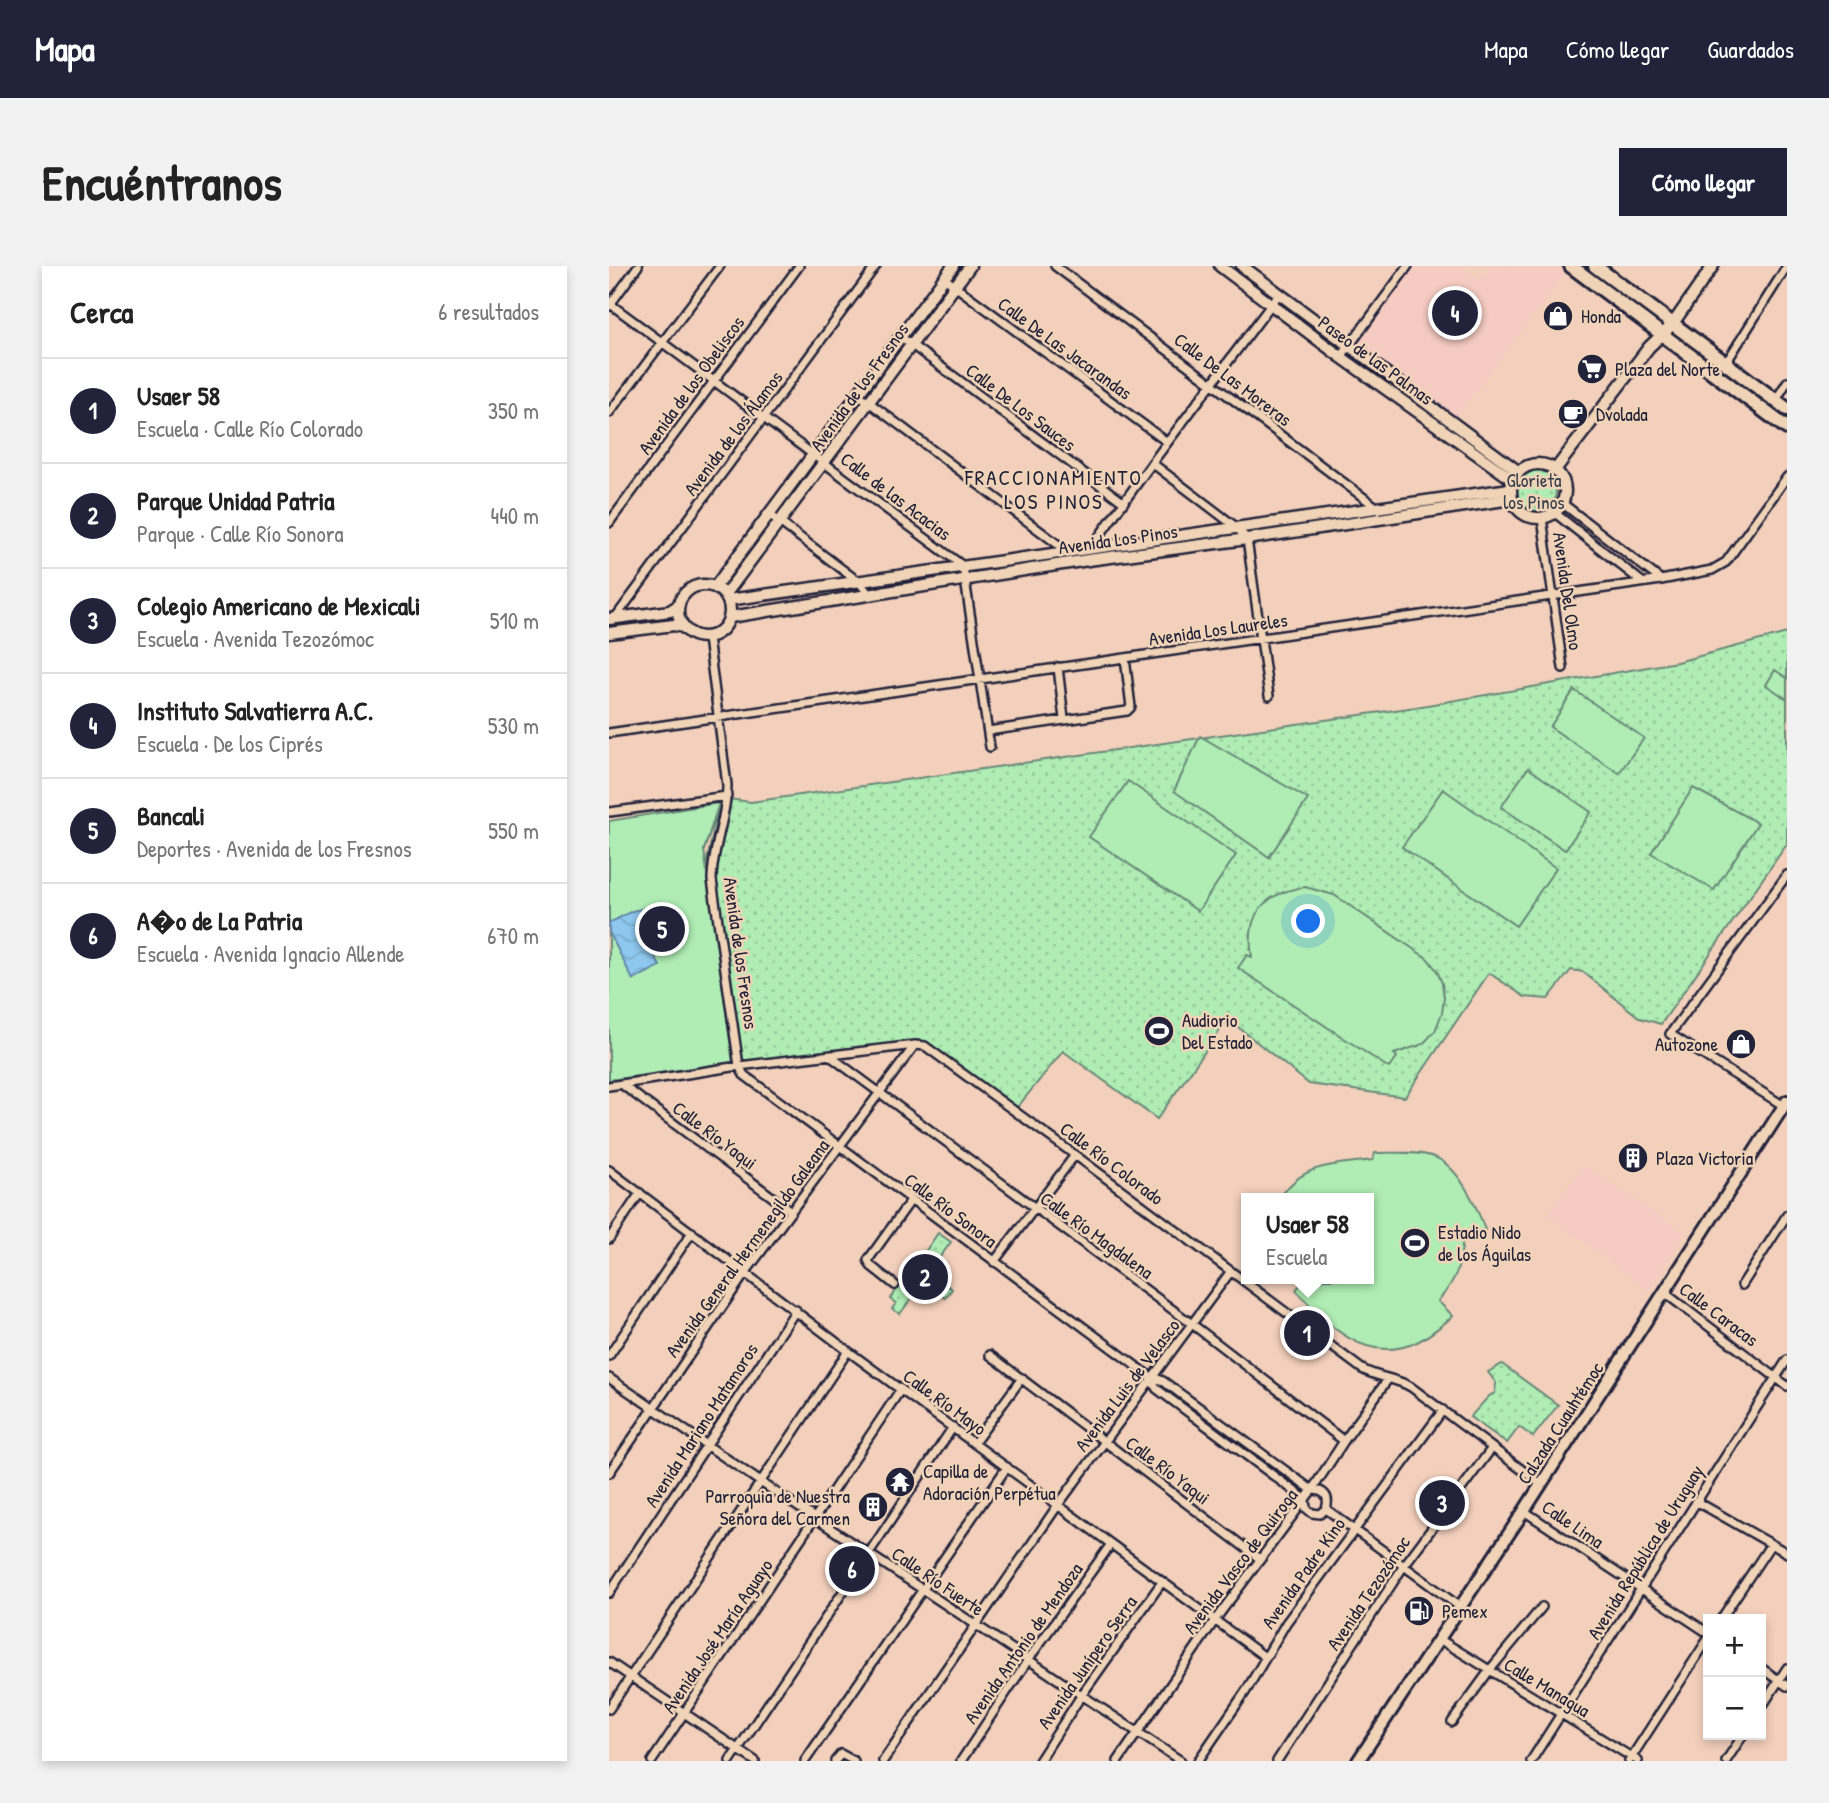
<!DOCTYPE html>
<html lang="es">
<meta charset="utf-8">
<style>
:root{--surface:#fff;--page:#f2f2f2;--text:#222;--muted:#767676;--line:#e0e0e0;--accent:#22223b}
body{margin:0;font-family:"Patrick Hand",sans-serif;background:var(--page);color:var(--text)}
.controls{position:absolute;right:21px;bottom:21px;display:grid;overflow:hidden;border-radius:0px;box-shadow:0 4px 10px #0003}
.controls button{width:63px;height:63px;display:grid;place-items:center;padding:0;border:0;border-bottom:2px solid var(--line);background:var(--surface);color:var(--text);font:35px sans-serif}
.you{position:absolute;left:700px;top:656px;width:24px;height:24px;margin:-18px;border:5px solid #fff;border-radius:50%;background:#1a73e8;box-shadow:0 0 0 10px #1a73e833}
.badge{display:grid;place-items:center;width:46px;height:46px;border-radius:50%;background:var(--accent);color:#fff;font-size:23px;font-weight:700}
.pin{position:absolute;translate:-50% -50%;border:4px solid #fff;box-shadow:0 2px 7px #0006}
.popup{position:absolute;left:632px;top:927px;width:133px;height:91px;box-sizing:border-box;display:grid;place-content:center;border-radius:0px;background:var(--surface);filter:drop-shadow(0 2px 5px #0005);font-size:23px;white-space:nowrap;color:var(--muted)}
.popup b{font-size:26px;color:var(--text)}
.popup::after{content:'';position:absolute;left:50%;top:100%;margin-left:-14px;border:14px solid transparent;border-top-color:var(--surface)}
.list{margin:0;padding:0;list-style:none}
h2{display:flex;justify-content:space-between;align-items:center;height:91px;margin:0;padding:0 28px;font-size:30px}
h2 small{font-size:23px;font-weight:400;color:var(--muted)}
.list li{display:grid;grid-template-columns:46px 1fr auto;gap:21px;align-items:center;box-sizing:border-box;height:105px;padding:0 28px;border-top:2px solid var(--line)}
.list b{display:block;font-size:26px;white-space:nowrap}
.list p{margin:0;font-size:23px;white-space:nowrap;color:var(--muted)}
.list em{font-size:23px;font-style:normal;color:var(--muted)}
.map{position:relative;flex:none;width:1178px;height:1495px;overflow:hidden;border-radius:0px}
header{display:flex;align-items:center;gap:42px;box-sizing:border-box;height:98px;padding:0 35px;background:var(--accent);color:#fff}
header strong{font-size:33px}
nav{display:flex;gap:38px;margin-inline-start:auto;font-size:24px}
.intro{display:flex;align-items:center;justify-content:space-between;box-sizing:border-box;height:168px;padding:0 42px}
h1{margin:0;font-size:49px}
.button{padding:18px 32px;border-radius:0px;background:var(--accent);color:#fff;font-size:24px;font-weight:700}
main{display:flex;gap:42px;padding:0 42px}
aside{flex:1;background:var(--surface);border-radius:0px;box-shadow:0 4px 10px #0003}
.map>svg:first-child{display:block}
</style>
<header>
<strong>Mapa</strong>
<nav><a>Mapa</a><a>Cómo llegar</a><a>Guardados</a></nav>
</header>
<div class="intro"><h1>Encuéntranos</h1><a class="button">Cómo llegar</a></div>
<main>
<aside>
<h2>Cerca<small>6 resultados</small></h2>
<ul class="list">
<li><span class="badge">1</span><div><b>Usaer 58</b><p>Escuela · Calle Río Colorado</p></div><em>350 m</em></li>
<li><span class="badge">2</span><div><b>Parque Unidad Patria</b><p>Parque · Calle Río Sonora</p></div><em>440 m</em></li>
<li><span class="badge">3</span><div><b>Colegio Americano de Mexicali</b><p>Escuela · Avenida Tezozómoc</p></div><em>510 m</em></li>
<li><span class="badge">4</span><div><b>Instituto Salvatierra A.C.</b><p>Escuela · De los Ciprés</p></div><em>530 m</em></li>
<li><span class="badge">5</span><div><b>Bancali</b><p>Deportes · Avenida de los Fresnos</p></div><em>550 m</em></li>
<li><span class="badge">6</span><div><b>A�o de La Patria</b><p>Escuela · Avenida Ignacio Allende</p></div><em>670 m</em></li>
</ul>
</aside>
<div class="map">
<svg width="1178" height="1495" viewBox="0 0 1178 1495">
<defs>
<pattern id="grass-dots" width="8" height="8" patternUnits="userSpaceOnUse" patternTransform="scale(1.75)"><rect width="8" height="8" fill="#afedb4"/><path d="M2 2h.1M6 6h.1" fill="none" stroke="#96cb9c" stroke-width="1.8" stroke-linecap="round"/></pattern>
<pattern id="water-waves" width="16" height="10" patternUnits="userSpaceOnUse" patternTransform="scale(1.75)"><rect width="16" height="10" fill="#8ec8ee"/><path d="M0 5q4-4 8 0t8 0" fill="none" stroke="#7aaccd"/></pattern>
</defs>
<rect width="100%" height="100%" fill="#f3d0bc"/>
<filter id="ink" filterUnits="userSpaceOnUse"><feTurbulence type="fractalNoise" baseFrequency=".0143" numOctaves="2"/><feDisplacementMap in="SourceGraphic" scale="14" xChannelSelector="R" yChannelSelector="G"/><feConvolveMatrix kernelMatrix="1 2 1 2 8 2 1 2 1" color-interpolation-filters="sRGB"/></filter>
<g filter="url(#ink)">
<path fill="#f5cbc2" d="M 802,0 L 852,0 L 871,14 L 883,0 L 943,0 L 955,9 L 843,157 L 741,80 Z
M 975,899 L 1076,967 L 1040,1025 L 938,949 Z"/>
<path fill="url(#grass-dots)" stroke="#688878" stroke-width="2" d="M903 225a22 22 0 1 1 44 0a22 22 0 1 1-44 0Z
M 1178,367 L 1178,578 L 1052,758 L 1031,752 L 974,706 L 962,704 L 939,733 L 916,731 L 880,707 L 796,831 L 700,818 L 619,753 L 548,853 L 454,785 L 407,843 L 310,776 L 286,777 L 121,797 L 97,599 L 109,544 L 95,584 L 83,543 L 110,537 L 112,532 L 142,536 L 807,441 L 1068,396 Z
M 329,967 L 342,976 L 320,1006 L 343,1023 L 336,1032 L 314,1017 L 291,1048 L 283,1043 L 287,1037 L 281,1033 L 292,1018 L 297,1021 L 313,999 L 309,996 Z
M 893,1098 L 949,1139 L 924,1171 L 910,1161 L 898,1177 L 861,1151 L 880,1130 L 886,1127 L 887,1117 L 879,1106 Z"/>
<path fill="#afedb4" stroke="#688878" stroke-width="2" d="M 1166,404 L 1178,412 L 1178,433 L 1157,419 Z
M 965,424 L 1035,472 L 1010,507 L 941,461 Z
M 591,470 L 699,533 L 660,591 L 565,525 Z
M 919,502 L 982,546 L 956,584 L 892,541 Z
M 519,515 L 627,589 L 589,645 L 480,571 Z
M 1084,522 L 1149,557 L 1105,624 L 1042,587 Z
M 834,523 L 947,602 L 907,660 L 793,581 Z
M 110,537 L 95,584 L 124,797 L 0,814 L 0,555 Z
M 696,621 L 725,629 L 819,693 L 828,705 L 833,717 L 835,732 L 833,747 L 826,765 L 814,778 L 785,788 L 788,791 L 780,802 L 629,702 L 638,689 L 643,691 C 636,649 654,627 696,621 Z
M 766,887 C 784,887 804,885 822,890 C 849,897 868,941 876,964 L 854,969 C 852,998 849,1012 829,1035 L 844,1050 C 833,1059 821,1070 808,1076 C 757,1100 718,1059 687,1024 L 691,1019 L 688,1013 L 759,1013 L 759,932 L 671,932 C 694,896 726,899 764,894 Z"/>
<path fill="url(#water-waves)" stroke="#6386a6" stroke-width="2" d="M 37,642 C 52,650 45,661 34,668 L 51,700 L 24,714 L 0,666 L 0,657 L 23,645 Z"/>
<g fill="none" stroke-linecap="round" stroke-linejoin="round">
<g stroke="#22223b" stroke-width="12">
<path id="minor" d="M 446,0 L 770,243
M 335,12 L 558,176
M 0,37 L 354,300 L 381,481
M 0,40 L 29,0
M 292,71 L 514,236
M 732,91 L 799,0
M 1117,97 L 1178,0
M 249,128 L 459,286
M 1167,134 L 1178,116
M 0,147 L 111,0
M 543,197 L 627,261 L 638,273 L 660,430
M 953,237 L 1052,314
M 946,247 L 1033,316
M 160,248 L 250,316 L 260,328
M 933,252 L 954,402
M 0,257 L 190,0
M 481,283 L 543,197 L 670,28
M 6,352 L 267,0
M 99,372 L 118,519 C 118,551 103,582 103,614 L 130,800 L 135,809 L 539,1109 L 554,1115 L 703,1224 C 716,1224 721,1231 717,1243
M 449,401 L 455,453
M 379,465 L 518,445 L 522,441 L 516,392
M 0,467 L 1052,314 L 1103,304 L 1117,296 L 1178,211
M 1,546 L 118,530
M 221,790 L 583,1058 L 735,1175
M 12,818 L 182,945
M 0,820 L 130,800 L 306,779 L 316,780 L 466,889 L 753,1103 C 769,1112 787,1112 802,1121 L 932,1218
M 1175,840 L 1061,768 L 1178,609
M 0,904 L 239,1085 L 656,1391
M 0,973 L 31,927
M 385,996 L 466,889
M 286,1019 L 262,1000 L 259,994 L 302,934
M 1133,1019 L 1178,949
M 1056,1027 L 1178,1120
M 381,1089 L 651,1293
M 0,1090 L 83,966
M 0,1112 L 150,1215 L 572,1495
M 541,1112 L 548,1123 L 696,1233 L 697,1242 L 703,1247 L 711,1248 L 717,1243
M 365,1177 L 413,1112
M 0,1207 L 137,1006 L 306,779
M 1087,1235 L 1178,1287
M 717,1243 L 851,1341
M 915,1245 L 1099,1367
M 0,1327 L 187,1044
M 1112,1353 L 1162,1278
M 830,1373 L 1029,1495
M 0,1396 L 146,1495
M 1152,1402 L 1178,1420
M 1152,1442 L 1178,1402
M 0,1443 L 239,1085
M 843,1456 L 880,1405 L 933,1341
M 43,1495 L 292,1123
M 121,1495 L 344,1161
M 196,1495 L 398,1201
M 226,1495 L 232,1488 L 245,1495
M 274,1495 L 449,1239 L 622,1005
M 352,1495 L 419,1394 L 502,1278
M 430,1495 L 472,1430 L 553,1316
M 509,1495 L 606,1354 L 703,1224 L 735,1175 L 779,1113
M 589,1495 L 637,1425 L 677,1357 L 834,1144
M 668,1495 L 794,1301 L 883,1182
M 922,1495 L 1178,1094
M 1020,1495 L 1099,1373
M 1117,1495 L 1134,1469"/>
</g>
<g stroke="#22223b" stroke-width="15">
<path id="tertiary" d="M 611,0 L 732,91 L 904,214
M 633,0 L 910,206
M902 225a27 27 0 1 1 54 0a27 27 0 1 1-54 0Z
M 946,204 L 1040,81 L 1063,59 L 1104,0
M69 345a26 26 0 1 1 52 0a26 26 0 1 1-52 0Z
M 106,321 L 344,0
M 116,329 L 361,0
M 119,334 L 901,223
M 121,351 L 479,294 L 638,273 L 902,233
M 0,353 L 61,345 L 70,339
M 0,367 L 65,359 L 74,361"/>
</g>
<g stroke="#22223b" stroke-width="16">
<path id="secondary" d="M 749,1495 L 915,1245 L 1178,835"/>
</g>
<g stroke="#22223b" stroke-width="18">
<path id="primary" d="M 962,0 L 1178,162
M 986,0 L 1178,143"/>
</g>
<use href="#minor" stroke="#f1d4b7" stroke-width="7"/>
<use href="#tertiary" stroke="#f1d4b7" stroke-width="10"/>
<use href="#secondary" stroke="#f1d4b7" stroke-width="10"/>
<use href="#primary" stroke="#f1d4b7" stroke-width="12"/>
</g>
</g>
<defs>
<g id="shop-disc" transform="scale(1.575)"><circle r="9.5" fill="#22223b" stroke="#f1d4b7"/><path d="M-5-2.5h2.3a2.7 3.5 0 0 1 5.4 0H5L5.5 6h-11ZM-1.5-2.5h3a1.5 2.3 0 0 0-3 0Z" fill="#fff"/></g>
<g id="supermarket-disc" transform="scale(1.575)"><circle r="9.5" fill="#22223b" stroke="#f1d4b7"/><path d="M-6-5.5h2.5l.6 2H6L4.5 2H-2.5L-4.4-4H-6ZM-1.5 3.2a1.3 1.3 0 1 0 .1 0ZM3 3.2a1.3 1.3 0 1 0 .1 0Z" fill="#fff"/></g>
<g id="cafe-disc" transform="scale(1.575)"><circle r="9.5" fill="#22223b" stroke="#f1d4b7"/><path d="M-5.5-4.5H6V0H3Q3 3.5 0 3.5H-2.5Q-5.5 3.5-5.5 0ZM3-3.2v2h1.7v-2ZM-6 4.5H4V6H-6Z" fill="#fff"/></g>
<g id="stadium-disc" transform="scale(1.575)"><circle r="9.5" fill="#22223b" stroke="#f1d4b7"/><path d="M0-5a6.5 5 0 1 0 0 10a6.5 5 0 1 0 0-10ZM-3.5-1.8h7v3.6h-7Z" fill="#fff"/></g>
<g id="building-disc" transform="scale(1.575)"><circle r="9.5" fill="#22223b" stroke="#f1d4b7"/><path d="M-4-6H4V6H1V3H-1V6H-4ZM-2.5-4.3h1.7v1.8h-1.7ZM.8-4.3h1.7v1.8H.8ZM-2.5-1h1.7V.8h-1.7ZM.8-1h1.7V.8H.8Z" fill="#fff"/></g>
<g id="temple-disc" transform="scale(1.575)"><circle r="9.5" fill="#22223b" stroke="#f1d4b7"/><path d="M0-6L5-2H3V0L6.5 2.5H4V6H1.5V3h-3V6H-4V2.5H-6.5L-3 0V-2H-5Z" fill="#fff"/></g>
<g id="fuel-disc" transform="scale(1.575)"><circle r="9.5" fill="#22223b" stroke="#f1d4b7"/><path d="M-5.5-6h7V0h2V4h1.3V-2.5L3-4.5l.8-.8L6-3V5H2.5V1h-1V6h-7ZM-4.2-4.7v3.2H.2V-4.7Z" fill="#fff"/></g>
</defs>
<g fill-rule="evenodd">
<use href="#shop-disc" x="949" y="50"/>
<use href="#supermarket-disc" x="983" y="103"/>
<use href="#cafe-disc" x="964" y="148"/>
<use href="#stadium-disc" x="550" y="765"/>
<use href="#shop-disc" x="1132" y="778"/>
<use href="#building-disc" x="1024" y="892"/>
<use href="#stadium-disc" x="806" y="977"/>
<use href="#temple-disc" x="291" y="1216"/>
<use href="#building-disc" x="264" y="1241"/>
<use href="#fuel-disc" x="810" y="1345"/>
</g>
<g text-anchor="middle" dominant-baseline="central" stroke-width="5" stroke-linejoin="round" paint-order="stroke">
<g font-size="19" fill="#22223b" stroke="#f1d4b7" text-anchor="start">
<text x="972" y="50">Honda</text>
<text x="1006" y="103">Plaza del Norte</text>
<text x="987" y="148">Dvolada</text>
<text x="573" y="754">Audiorio<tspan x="573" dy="22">Del Estado</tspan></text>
<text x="1109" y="778" text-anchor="end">Autozone</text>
<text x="1047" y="892">Plaza Victoria</text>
<text x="829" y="966">Estadio Nido<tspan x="829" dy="22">de los Águilas</tspan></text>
<text x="314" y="1205">Capilla de<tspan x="314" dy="22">Adoración Perpétua</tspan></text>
<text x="241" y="1230" text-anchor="end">Parroquia de Nuestra<tspan x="241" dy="22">Señora del Carmen</tspan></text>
<text x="833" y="1345">Pemex</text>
</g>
<g font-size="19" fill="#22223b" stroke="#f1d4b7">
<text transform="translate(456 82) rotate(36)">Calle De Las Jacarandas</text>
<text transform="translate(767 94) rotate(36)">Paseo de las Palmas</text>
<text transform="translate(624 113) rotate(37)">Calle De Las Moreras</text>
<text transform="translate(82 119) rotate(-54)">Avenida de los Obeliscos</text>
<text transform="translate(250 121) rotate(-54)">Avenida de los Fresnos</text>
<text transform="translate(412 141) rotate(37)">Calle De Los Sauces</text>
<text transform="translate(124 167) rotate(-53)">Avenida de los Álamos</text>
<text transform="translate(287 230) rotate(37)">Calle de las Acacias</text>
<text transform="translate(509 273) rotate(-8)">Avenida Los Pinos</text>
<text transform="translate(959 325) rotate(82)">Avenida Del Olmo</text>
<text transform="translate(609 363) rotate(-8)">Avenida Los Laureles</text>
<text transform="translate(132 687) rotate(82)">Avenida de los Fresnos</text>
<text transform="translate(106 869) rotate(37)">Calle Río Yaqui</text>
<text transform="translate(503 897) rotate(37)">Calle Río Colorado</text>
<text transform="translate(342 944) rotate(37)">Calle Río Sonora</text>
<text transform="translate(488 969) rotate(36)">Calle Río Magdalena</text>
<text transform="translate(138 982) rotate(-54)">Avenida General Hermenegildo Galeana</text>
<text transform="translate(1110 1048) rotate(37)">Calle Caracas</text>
<text transform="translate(518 1119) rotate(-53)">Avenida Luis de Velasco</text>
<text transform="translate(336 1136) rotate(36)">Calle Río Mayo</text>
<text transform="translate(951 1157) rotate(-57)">Calzada Cuauhtémoc</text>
<text transform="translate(92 1159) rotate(-57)">Avenida Mariano Matamoros</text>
<text transform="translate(559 1204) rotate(37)">Calle Río Yaqui</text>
<text transform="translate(964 1258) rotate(34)">Calle Lima</text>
<text transform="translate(1036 1286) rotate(-58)">Avenida República de Uruguay</text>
<text transform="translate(631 1295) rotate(-53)">Avenida Vasco de Quiroga</text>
<text transform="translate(694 1307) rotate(-55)">Avenida Padre Kino</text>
<text transform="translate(329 1315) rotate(34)">Calle Río Fuerte</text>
<text transform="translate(759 1327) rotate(-56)">Avenida Tezozómoc</text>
<text transform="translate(108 1370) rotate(-56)">Avenida José María Aguayo</text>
<text transform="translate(414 1377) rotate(-55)">Avenida Antonio de Mendoza</text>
<text transform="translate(478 1396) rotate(-55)">Avenida Junípero Serra</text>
<text transform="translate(938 1421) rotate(31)">Calle Managua</text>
</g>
<g font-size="19" fill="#37404d" stroke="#f1d4b7">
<text x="925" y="214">Glorieta<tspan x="925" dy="22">los Pinos</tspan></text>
</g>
<g font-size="21" letter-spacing="2" fill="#22223b" stroke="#f1d4b7">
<text x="445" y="211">FRACCIONAMIENTO<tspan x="445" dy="24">LOS PINOS</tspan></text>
</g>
</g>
</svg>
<div class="controls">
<button>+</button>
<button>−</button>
</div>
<div class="you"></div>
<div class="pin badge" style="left:698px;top:1067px">1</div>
<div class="popup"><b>Usaer 58</b>Escuela</div>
<div class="pin badge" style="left:316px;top:1011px">2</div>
<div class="pin badge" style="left:833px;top:1237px">3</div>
<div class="pin badge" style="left:846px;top:47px">4</div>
<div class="pin badge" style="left:53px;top:663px">5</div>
<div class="pin badge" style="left:243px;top:1303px">6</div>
</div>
</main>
